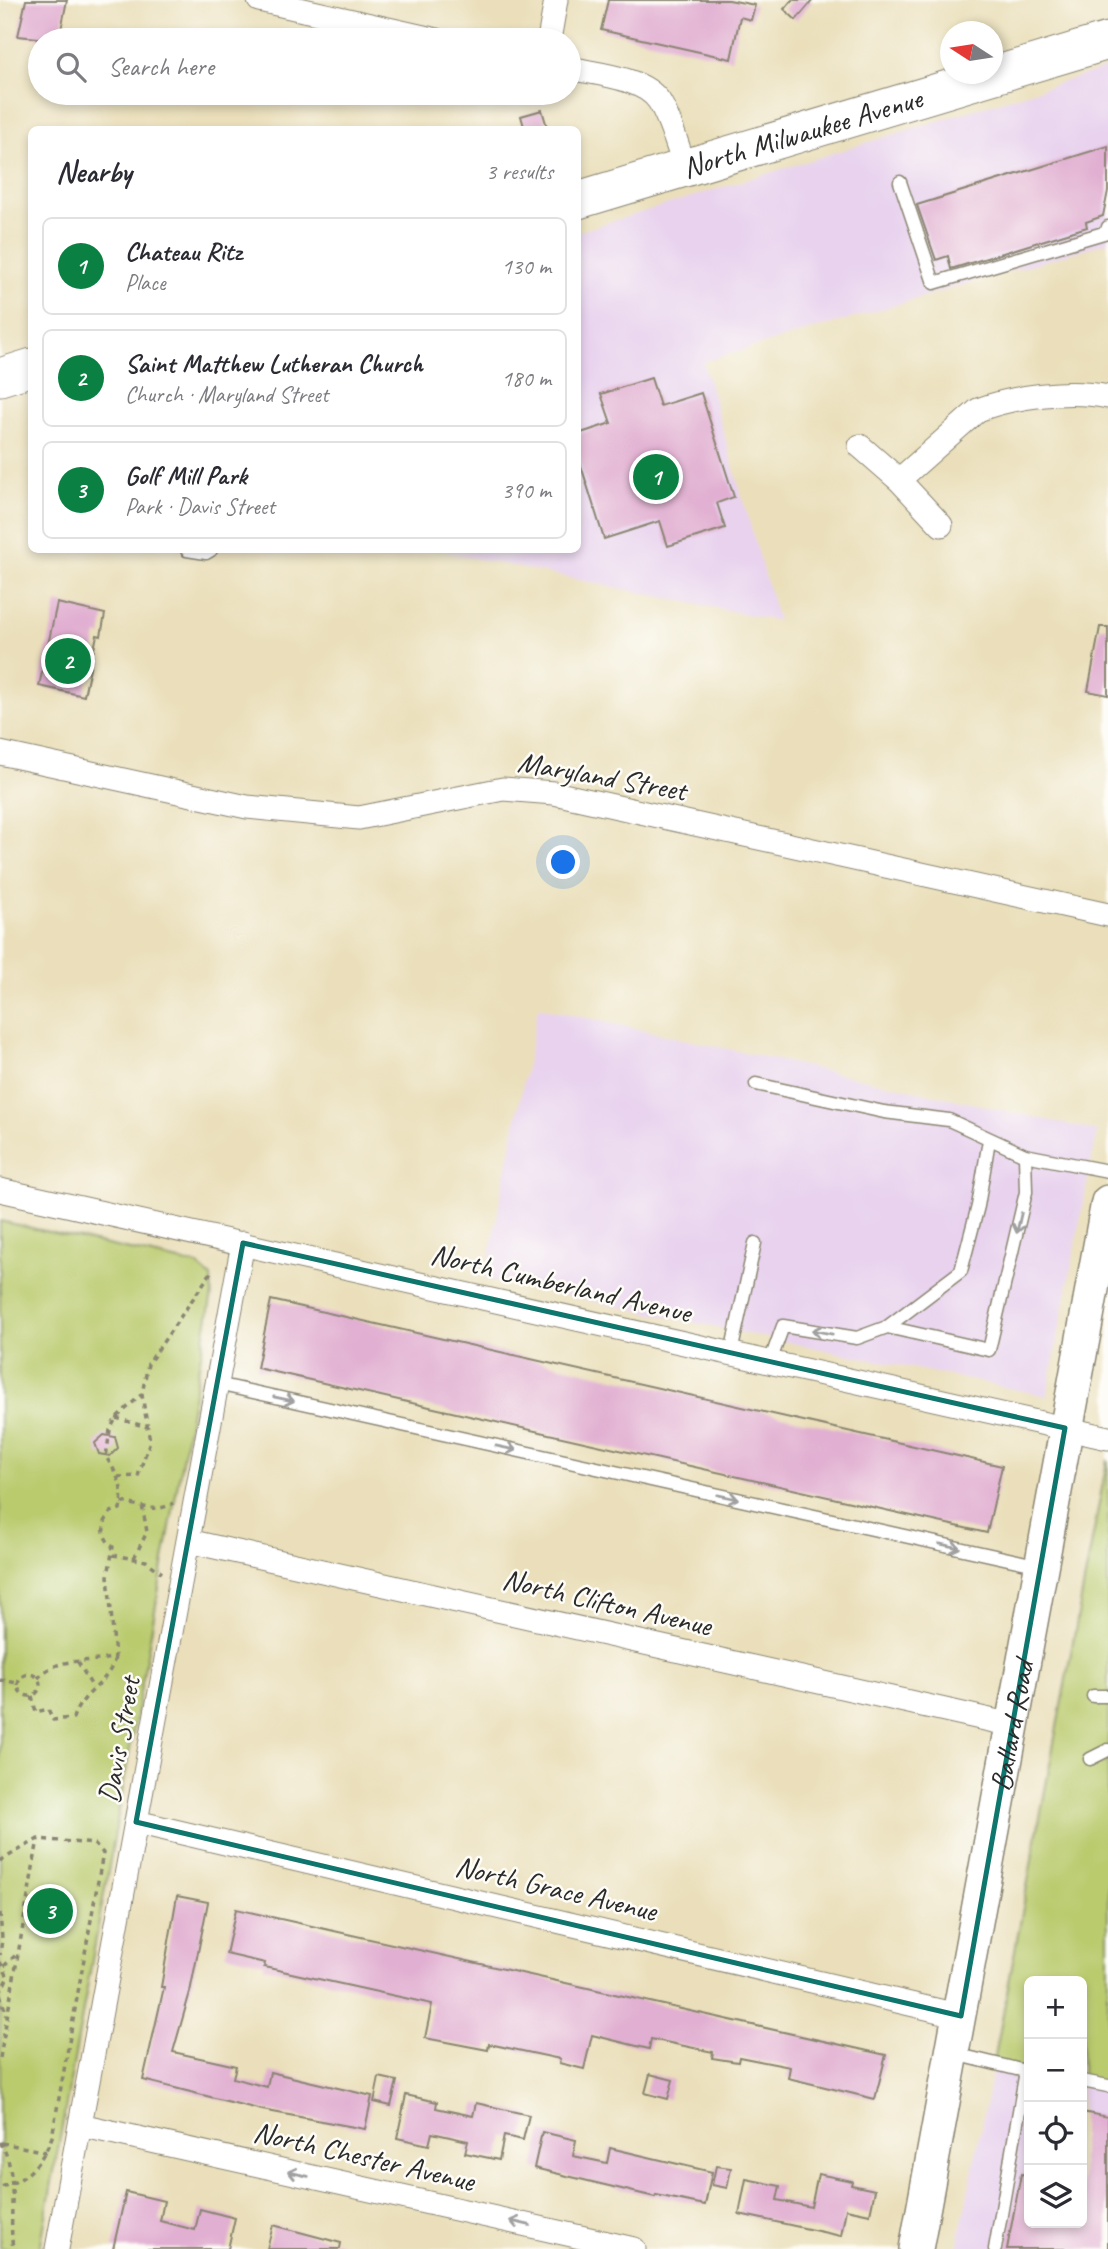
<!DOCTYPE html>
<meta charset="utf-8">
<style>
:root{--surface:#fff;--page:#f2f2f3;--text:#2b2b33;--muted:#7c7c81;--line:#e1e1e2;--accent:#0b8043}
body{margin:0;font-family:Caveat,sans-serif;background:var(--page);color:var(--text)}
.controls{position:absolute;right:21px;bottom:21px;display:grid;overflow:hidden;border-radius:10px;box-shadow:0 4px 10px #0003}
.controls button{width:63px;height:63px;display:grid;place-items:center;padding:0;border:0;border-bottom:2px solid var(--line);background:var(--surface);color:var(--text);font:35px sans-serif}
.compass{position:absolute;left:940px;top:21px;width:63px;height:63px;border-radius:50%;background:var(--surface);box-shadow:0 4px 10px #0003;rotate:282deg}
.you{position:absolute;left:564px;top:863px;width:24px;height:24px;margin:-18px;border:5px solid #fff;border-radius:50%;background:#1a73e8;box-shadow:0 0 0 10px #1a73e833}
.badge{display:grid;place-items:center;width:46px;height:46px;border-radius:50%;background:var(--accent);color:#fff;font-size:23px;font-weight:700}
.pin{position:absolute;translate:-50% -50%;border:4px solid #fff;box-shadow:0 2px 7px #0006}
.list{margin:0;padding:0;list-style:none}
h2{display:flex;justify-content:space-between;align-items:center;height:91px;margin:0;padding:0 28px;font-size:30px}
h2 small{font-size:23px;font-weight:400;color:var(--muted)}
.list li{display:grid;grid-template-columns:46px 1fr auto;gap:21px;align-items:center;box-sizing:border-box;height:98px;margin:0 14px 14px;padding:0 14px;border:2px solid var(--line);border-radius:10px}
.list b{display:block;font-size:26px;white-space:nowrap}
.list p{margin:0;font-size:23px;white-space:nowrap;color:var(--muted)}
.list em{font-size:23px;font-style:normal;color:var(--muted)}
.icon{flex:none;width:38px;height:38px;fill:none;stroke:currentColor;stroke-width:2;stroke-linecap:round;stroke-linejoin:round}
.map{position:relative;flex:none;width:1108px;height:2249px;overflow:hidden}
.search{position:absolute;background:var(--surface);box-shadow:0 4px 10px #0003;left:28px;top:28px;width:553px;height:77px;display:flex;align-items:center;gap:18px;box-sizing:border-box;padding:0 24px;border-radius:38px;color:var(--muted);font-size:26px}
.panel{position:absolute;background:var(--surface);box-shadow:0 4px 10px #0003;left:28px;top:126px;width:553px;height:427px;border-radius:10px}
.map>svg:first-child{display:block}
</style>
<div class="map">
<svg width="1108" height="2249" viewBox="0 0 1108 2249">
<rect width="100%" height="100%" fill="#fdfcf7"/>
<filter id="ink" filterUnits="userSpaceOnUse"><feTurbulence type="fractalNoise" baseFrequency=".0143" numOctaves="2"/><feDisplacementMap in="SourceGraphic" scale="14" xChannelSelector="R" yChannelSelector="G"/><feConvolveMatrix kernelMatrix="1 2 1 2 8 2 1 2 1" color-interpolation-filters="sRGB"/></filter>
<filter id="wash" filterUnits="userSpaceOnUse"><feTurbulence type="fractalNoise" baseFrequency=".00686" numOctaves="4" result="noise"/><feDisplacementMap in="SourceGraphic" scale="28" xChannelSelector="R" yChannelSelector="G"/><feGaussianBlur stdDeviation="1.57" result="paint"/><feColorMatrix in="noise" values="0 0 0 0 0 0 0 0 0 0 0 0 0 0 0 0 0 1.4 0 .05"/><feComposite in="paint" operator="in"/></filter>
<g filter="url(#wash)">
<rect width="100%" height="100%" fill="#eadfba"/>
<path fill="#e8d2ee" d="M 1108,68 L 1108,242 L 703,362 L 778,621 L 444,552 L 578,550 L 578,232 Z
M 538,1007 L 1097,1131 L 1047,1396 L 485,1279 Z
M 993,2067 L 1029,2074 L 1029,2223 L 1082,2223 L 1082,2084 L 1108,2089 L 1108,2249 L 957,2249 Z"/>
<path fill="#bacb6e" stroke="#727b4c" stroke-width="2" d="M 0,1221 L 197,1265 L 211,1277 L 212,1294 L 40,2249 L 0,2249 Z
M 1107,1461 L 1108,1461 L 1108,2089 L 1082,2084 L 1082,1981 L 1029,1981 L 1029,2074 L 993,2067 Z"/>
<g id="blocks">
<path fill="#e1afd1" d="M 26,0 L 67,0 L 59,40 L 18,36 Z
M 608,0 L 729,0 L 755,5 L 751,20 L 740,17 L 731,59 L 601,30 Z
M 792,0 L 813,0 L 796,20 L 784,9 Z
M 542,110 L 548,130 L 525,130 L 521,116 Z
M 1108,146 L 1108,191 L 1103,216 L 1086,222 L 1087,227 L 951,269 L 948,256 L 936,260 L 917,205 Z
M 651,378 L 660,406 L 701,393 L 734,497 L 717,503 L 725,528 L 668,546 L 660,521 L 604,539 L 578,456 L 578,434 L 611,423 L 601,394 Z
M 57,603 L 105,614 L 101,636 L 97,635 L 84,696 L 39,686 Z
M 1100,627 L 1108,627 L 1108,695 L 1088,691 Z
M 271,1300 L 1002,1466 L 987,1533 L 257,1368 Z
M 104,1435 L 115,1437 L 118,1448 L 110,1456 L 99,1454 L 95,1443 Z
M 177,1896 L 208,1902 L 190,1992 L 173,2052 L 236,2066 L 233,2078 L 267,2087 L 270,2072 L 372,2096 L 365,2129 L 262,2110 L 143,2080 L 164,1987 L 161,1987 Z
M 236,1909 L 886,2055 L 875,2099 L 788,2078 L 790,2067 L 739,2057 L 738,2062 L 712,2058 L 713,2052 L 651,2039 L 649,2049 L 592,2035 L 584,2069 L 559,2063 L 560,2059 L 489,2044 L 488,2050 L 425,2038 L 432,2004 L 264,1967 L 265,1963 L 226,1954 Z
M 650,2074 L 673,2080 L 668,2099 L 645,2093 Z
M 379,2077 L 397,2081 L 391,2106 L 374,2102 Z
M 406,2095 L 437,2102 L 436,2108 L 473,2116 L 476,2103 L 529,2115 L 523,2140 L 504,2136 L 499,2160 L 465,2153 L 468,2141 L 432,2133 L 429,2145 L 397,2138 Z
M 1082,2112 L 1108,2117 L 1108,2249 L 1007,2249 L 1021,2174 L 1029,2175 L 1029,2223 L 1082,2223 Z
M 542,2132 L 576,2140 L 573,2156 L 607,2163 L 610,2148 L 712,2172 L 705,2205 L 656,2195 L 655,2197 L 534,2168 Z
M 716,2166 L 731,2168 L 727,2188 L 712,2185 Z
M 818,2174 L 852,2181 L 851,2185 L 875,2190 L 870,2214 L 846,2209 L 841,2236 L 739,2214 L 746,2179 L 780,2186 L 777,2200 L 811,2207 Z
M 126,2192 L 164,2201 L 160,2221 L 195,2230 L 200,2209 L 235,2218 L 228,2249 L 113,2249 Z
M 273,2225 L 341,2243 L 340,2249 L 267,2249 Z"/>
</g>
</g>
<g filter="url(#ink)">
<use href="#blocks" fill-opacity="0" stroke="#8a8572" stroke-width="2"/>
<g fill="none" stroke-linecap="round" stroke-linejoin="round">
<g stroke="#8a8572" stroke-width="15">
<path id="lane" d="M 900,182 L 934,283 L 1107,232 L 1108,227
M 187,550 L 206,553 L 211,550
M 756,1084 L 884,1112 L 949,1120 L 1025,1155 L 1108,1171
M 887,1327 L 989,1350 L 1026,1192 L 1025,1155
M 731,1353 L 755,1243
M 770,1362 L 783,1326 L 857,1338 L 887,1327 L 961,1271 L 978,1206 L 989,1140
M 217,1384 L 1040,1566
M 1093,1696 L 1108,1696
M 1090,1759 L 1108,1750
M 955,2054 L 1029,2072
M 1082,2081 L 1108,2086
M 995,2249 L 1026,2071"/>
</g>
<g stroke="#8a8572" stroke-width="25">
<path id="street" d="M 259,0 L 437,40
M 549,40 L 556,0
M 569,68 C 595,74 643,77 659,101 C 671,120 677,146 685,167
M 860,446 L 899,480 L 941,525
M 899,480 L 978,410 C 1015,396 1068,389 1108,397
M 0,753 L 247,807 L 359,818 L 503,789 L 554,793 L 1108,915
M 0,1190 L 1108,1438
M 188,1541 L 1012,1725
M 136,1822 L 961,2016
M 80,2125 L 634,2249
M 57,2249 L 243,1243"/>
</g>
<g stroke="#8a8572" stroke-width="36">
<g id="secondary">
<path id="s1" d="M 916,2249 L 1108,1202"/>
</g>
</g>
<g stroke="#8a8572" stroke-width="39">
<g id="primary">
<path id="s2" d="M 578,200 L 1108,41"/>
<path d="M 0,377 L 32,367"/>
</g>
</g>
<path stroke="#8a8572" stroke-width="3.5" stroke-dasharray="5 5" stroke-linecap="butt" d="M 116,1418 L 147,1427
M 118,1477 L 138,1476 L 150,1441 L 142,1395
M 122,1502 C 140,1505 156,1514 173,1503
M 113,1555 L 146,1561 L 162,1573
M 134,1558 L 147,1532 L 142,1505
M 78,1662 L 93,1688
M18 1685a11 11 0 1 1 22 0a11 11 0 1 1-22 0Z
M 38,1678 C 61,1654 85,1665 115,1657 L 108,1576 L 113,1547 C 101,1537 101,1524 111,1512 L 120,1509 C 125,1488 117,1474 106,1457 L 110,1430 L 116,1418 L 142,1394 L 148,1364 L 212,1271
M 0,1680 L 18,1683
M 32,1696 L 36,1712 L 48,1709 L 53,1720 L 73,1718 C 81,1693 110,1683 115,1657
M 0,1861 L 38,1839 L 94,1844 L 103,1853 L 52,2137 C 41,2163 27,2181 0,2187
M 0,1913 L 2,1939 L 0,1955
M 0,1962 L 8,1977 L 0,1992
M 4,1966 L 18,1953
M 0,1995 L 7,2016
M 0,2058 L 38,1839
M 0,2142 C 20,2174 8,2214 13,2249
M 2,2143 L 46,2152"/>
<use href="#lane" stroke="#fff" stroke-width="12"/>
<use href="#street" stroke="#fff" stroke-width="23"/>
<use href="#secondary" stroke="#fff" stroke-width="33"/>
<use href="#primary" stroke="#fff" stroke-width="37"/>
</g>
<defs><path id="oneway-shaft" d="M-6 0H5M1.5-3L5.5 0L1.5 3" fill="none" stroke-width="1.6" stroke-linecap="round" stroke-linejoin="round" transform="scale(1.75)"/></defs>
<g stroke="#a0a0a0">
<use href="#oneway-shaft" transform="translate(1019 1223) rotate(103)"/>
<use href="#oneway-shaft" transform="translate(822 1332) rotate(-169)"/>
<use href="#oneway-shaft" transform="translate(284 1399) rotate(12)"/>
<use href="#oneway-shaft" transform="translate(506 1448) rotate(12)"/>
<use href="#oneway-shaft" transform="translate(728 1497) rotate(12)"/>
<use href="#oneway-shaft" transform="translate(950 1546) rotate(12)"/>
<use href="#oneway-shaft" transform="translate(298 2174) rotate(-167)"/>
<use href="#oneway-shaft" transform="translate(520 2223) rotate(-167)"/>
</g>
</g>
<path fill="none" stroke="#0f766e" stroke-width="5" stroke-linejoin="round" d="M 243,1243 L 1065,1428 L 961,2016 L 136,1822 Z"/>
<g text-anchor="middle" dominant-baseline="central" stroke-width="5" stroke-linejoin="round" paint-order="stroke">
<g font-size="30" fill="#2b2b2b" stroke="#fdfcf7">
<text stroke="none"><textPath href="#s2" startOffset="234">North Milwaukee Avenue</textPath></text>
<text transform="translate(602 776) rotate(10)">Maryland Street</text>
<text transform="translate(561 1283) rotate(13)">North Cumberland Avenue</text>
<text transform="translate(607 1602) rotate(13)">North Clifton Avenue</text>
<text stroke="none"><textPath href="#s1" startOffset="532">Ballard Road</textPath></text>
<text transform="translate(119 1740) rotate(-80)">Davis Street</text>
<text transform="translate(556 1888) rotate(13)">North Grace Avenue</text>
<text transform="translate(364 2156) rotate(13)">North Chester Avenue</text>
</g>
</g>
</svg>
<div class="controls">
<button>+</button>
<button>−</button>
<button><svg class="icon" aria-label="locate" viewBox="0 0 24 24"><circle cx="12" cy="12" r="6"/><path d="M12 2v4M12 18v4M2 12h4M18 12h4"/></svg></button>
<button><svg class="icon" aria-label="layers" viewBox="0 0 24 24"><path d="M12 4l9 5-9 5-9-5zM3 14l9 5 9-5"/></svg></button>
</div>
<svg class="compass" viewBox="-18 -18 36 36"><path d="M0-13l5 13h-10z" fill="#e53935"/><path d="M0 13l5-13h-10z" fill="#7c7c81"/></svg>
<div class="you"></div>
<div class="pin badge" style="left:656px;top:477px">1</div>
<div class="pin badge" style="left:68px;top:661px">2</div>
<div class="pin badge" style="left:50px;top:1911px">3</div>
<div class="search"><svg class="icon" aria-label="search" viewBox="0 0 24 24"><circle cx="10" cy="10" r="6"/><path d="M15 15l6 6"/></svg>Search here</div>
<section class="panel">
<h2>Nearby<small>3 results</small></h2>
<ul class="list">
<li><span class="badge">1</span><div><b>Chateau Ritz</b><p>Place</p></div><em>130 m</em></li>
<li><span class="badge">2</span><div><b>Saint Matthew Lutheran Church</b><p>Church · Maryland Street</p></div><em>180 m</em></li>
<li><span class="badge">3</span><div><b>Golf Mill Park</b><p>Park · Davis Street</p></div><em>390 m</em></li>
</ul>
</section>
</div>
